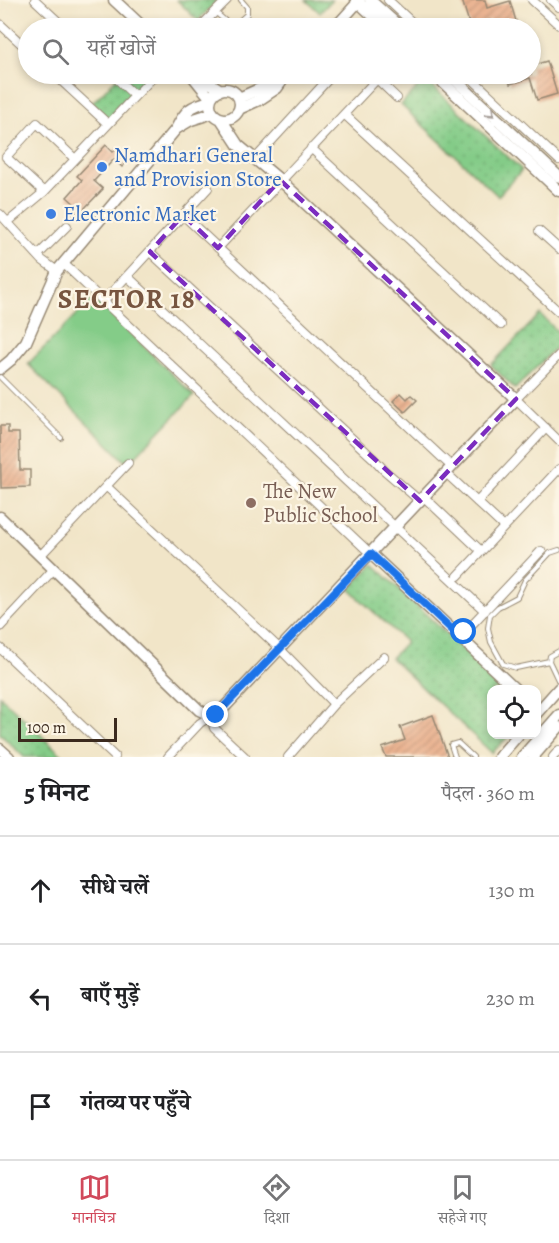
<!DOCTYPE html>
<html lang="hi">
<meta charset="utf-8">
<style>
:root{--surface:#fff;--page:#f6f6f6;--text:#202124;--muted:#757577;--line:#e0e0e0;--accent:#d1495b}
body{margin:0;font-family:Alegreya,"Noto Serif Devanagari",serif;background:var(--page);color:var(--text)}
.controls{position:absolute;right:18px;bottom:18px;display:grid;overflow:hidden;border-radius:12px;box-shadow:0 3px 9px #0003}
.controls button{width:54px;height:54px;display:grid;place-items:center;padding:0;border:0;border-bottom:2px solid var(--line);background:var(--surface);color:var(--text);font:30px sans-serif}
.scale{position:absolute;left:18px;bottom:15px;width:99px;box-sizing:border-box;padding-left:6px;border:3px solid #3b2a1e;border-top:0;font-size:16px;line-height:21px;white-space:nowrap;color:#3b2a1e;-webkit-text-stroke:4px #fcf5e5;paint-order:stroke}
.stop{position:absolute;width:18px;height:18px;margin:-14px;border:4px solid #1a73e8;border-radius:50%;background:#fff}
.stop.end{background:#1a73e8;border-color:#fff;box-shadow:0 2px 6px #0008}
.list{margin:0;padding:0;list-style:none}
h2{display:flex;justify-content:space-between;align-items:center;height:78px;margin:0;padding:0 24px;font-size:26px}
h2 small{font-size:20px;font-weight:400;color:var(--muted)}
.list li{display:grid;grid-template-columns:39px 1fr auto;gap:18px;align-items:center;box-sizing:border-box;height:108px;padding:0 24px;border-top:2px solid var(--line)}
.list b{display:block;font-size:22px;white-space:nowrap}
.list em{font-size:20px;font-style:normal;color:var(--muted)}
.icon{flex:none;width:33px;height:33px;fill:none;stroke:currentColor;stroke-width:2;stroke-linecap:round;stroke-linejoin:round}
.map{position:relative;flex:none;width:559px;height:757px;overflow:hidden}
.search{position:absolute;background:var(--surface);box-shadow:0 3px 9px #0003;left:18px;right:18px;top:18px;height:66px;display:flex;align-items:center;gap:15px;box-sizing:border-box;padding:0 21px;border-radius:33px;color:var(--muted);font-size:22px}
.sheet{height:402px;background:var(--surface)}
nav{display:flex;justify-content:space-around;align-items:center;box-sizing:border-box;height:84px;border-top:2px solid var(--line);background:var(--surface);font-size:16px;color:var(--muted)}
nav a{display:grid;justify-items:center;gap:3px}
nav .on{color:var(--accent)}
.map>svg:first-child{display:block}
</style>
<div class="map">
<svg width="559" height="757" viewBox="0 0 559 757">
<defs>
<pattern id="grass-dots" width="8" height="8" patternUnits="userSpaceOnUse" patternTransform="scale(1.5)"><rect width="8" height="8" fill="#84cc88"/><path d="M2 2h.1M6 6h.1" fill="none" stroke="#73af75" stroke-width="1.8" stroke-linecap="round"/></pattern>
<pattern id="building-hatch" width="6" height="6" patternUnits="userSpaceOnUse" patternTransform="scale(1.5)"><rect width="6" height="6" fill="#e7a680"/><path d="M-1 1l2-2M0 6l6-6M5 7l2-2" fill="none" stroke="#bc8768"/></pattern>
</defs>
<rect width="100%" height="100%" fill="#fcf5e5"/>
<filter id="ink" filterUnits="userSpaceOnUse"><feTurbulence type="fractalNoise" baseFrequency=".0167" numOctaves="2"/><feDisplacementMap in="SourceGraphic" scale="12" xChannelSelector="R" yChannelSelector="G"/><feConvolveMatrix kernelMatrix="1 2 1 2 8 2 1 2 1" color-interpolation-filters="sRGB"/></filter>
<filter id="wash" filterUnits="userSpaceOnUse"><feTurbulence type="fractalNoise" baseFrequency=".008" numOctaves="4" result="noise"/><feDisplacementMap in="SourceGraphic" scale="24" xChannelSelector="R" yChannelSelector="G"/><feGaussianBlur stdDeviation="1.35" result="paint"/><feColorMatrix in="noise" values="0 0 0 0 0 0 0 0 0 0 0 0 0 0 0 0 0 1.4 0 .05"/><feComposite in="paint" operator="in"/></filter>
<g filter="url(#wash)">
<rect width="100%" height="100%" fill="#f1e5c8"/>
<path fill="url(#grass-dots)" stroke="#607b53" stroke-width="1.5" d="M 177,0 L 217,0 L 198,21 Z
M 306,0 L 332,0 L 320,13 Z
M 121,74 L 151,74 L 108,119 L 92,103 Z
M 425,79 L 522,170 L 498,196 L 401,105 Z
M 540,314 L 559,333 L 559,344 L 515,389 L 491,365 Z
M 373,564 L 505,689 L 492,690 L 492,734 L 510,735 L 492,753 L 391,658 L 406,642 L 349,589 Z
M 0,696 L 64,757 L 24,757 L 0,734 Z"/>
<path fill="#84cc88" stroke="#607b53" stroke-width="1.5" d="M 94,297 L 194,396 L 128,464 L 28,364 Z"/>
<g id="blocks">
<path fill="url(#building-hatch)" d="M 462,0 L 485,0 L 487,8 L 510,1 L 518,28 L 493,28 L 490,20 L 470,26 Z
M 547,61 L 557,94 L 537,100 L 530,78 L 510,84 L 507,74 L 531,74 L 531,66 Z
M 106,145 L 113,152 L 118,147 L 130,159 L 122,167 L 114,159 L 94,181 L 103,189 L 78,215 L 73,211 L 77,206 L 67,197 L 82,180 L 77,176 Z
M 401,393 L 407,399 L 411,395 L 417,400 L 405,412 L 393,401 Z
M 0,426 L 8,426 L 8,433 L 19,433 L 20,470 L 30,470 L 30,487 L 1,488 Z
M 433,715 L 448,757 L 386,757 L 382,748 L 405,740 L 400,727 Z"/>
</g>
</g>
<g filter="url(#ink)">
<use href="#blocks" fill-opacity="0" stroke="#968873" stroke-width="1.5"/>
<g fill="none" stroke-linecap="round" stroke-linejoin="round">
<g stroke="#968873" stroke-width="6">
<path id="lane" d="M 215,12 L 229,24 L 231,28
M 236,24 L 247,14 L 247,7 L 241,0
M 0,377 L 61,438
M 559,651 L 550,656 L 549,661 L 559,682
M 549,661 L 516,668 L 503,664 L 491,642 L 488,628 L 490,615 L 498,607 L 517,597 L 525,580 L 550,553 L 559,550
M 455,757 L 451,745 L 458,743 L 473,757"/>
</g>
<g stroke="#968873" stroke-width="10">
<path id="street" d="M 35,0 L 65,28
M 388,0 L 418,28
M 532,0 L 559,25
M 551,0 L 559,7
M 0,24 L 28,50
M 199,28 L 227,0
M 54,74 L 108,124
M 112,74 L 135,96
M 467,74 L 559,160
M 344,114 L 559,312
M 311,148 L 501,325
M 255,159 L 333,74
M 44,192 L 6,157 L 37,123 L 75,159
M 0,214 L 42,260 L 57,271
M 183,215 L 452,467
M 8,222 L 44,192 L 156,74
M 539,231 L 559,249
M 218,248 L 377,79 L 397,98
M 150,252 L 373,458 L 384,470 L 420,501
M 39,254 L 67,226
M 64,264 L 371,554
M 127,276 L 485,611
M 103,302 L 208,188
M 559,355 L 516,399 L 559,441
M 446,473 L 504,527
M 106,486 L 280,649 L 334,704
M 424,497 L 481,551
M 477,502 L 546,428
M 40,556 L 128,463
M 458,576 L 559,469
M 0,627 L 54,569
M 460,637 L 541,551
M 0,648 L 115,757
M 168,757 L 200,723 L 211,716 L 214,728 L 245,757
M 288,757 L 334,704 L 384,657
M 553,757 L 559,750"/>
</g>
<g stroke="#968873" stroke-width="13">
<path id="secondary" d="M 114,0 L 144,28
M 356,0 L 386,28
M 370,0 L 401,28
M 331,28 L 340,22 L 360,0
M 191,74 L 211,99
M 195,74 L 221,90
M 434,74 L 559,191
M 449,74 L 559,177
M210 104a15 15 0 1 1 30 0a15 15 0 1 1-30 0Z
M 239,98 L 279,80
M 239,109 L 259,100 L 277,88 L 287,74
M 176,129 L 191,120 L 213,113
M 0,369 L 11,360 L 26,342 L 57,271 L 176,129 C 185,110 190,106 210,101
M 0,517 L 199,710 L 211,716 L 219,713 L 516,399 L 280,180 L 238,145 L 221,119
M 371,554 L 516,690
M 536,714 L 559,688
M 0,749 L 9,757
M 499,757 L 519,734
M 522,757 L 559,715
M 533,757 L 559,727"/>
</g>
<use href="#lane" stroke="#fff" stroke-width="4"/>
<use href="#street" stroke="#fff" stroke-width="8"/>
<use href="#secondary" stroke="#fff" stroke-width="10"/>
</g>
<defs><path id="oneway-chevron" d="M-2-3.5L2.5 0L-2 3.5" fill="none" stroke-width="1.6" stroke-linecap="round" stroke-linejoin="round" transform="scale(1.5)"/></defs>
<use stroke="#a79f9a" href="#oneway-chevron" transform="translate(491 113) rotate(43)"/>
</g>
<g fill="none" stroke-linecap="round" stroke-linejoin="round" filter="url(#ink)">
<path stroke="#1a73e8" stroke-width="8" d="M 216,715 L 371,554 L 460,637 L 464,632"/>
</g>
<path fill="none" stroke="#7b2cbf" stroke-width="4.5" stroke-dasharray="12 8" stroke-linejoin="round" d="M 280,180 L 516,399 L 420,501 L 150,252 L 183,215 L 218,248 Z"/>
<g fill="#3f7fe0" stroke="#fcf5e5" stroke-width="2">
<circle cx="102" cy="167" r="6"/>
<circle cx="51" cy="214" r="6"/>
</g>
<circle fill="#8d6e63" stroke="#fcf5e5" stroke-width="2" cx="251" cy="503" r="6"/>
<g text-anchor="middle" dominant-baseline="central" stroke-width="4.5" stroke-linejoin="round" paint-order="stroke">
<g font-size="21" fill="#366cbe" stroke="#fcf5e5" text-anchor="start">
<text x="114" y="155">Namdhari General<tspan x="114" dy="24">and Provision Store</tspan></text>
<text x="63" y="214">Electronic Market</text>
</g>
<g font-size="21" fill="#785e54" stroke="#fcf5e5" text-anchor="start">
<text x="263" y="491">The New<tspan x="263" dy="24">Public School</tspan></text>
</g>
<g font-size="27" font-weight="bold" letter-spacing="1.5" fill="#775540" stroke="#fcf5e5">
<text x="127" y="299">SECTOR 18</text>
</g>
</g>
</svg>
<div class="controls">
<button><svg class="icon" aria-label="locate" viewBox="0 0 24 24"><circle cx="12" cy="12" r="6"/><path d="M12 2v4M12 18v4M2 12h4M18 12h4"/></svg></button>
</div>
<div class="scale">100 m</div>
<div class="stop" style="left:464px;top:632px"></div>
<div class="stop end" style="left:216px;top:715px"></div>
<div class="search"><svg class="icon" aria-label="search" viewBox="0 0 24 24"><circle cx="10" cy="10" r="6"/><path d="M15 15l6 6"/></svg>यहाँ खोजें</div>
</div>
<section class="sheet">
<h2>5 मिनट<small>पैदल · 360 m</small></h2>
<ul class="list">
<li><svg class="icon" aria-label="ahead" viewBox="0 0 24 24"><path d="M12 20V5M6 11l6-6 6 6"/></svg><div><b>सीधे चलें</b></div><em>130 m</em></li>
<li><svg class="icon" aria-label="left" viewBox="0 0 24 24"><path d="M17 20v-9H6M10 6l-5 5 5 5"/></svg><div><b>बाएँ मुड़ें</b></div><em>230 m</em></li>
<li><svg class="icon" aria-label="arrive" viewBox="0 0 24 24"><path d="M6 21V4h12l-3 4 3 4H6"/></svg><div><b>गंतव्य पर पहुँचे</b></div></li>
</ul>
</section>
<nav>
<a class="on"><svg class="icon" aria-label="map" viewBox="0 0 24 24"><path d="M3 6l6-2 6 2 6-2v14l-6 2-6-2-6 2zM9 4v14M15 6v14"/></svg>मानचित्र</a>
<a><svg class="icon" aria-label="directions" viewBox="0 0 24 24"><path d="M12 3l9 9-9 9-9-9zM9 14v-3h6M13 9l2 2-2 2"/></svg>दिशा</a>
<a><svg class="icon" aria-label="saved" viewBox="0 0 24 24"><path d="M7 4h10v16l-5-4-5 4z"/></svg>सहेजे गए</a>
</nav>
